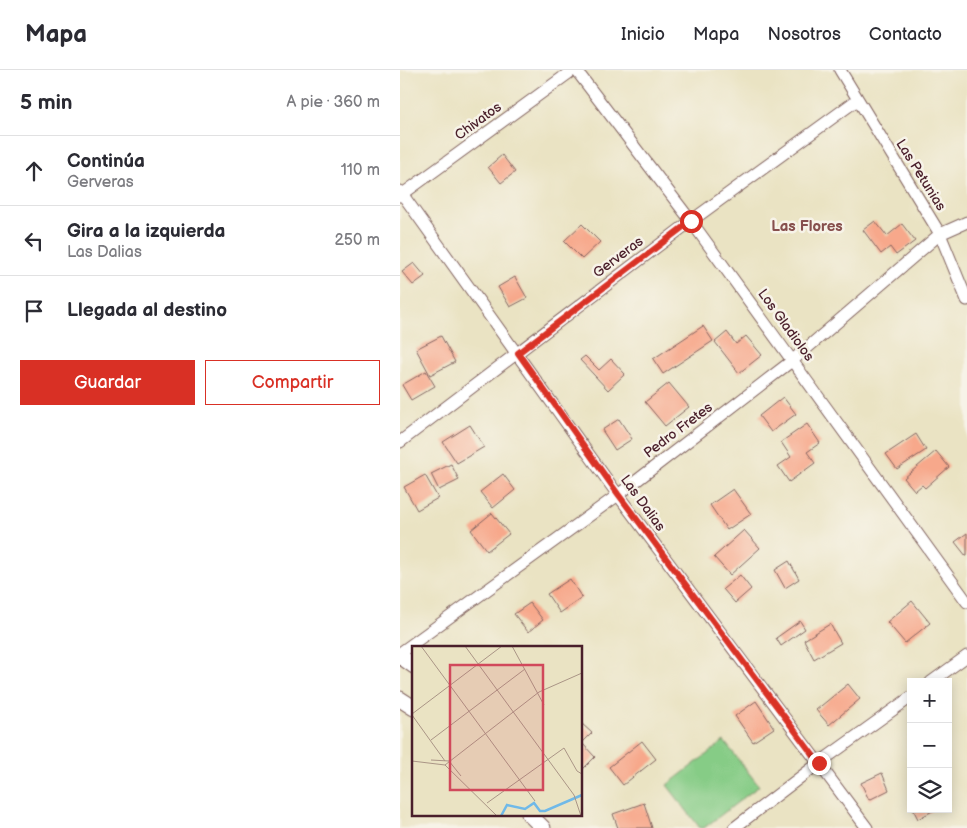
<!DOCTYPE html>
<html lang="es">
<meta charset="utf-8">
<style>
:root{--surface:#fff;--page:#f2f2f3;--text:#2b2b33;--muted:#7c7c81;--line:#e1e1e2;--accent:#d93025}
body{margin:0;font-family:"Balsamiq Sans",sans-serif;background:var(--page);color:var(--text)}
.controls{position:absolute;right:15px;bottom:15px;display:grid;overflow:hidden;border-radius:0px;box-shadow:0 2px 12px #0003}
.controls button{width:45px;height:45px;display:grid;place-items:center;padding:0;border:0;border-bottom:1px solid var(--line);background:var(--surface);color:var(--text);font:25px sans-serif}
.stop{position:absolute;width:15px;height:15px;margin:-11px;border:4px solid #d93025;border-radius:50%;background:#fff}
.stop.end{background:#d93025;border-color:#fff;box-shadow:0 1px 5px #0008}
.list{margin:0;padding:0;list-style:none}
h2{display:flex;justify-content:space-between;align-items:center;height:65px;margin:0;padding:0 20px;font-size:21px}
h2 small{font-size:16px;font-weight:400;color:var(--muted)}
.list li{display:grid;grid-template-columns:32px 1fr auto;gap:15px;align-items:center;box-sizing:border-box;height:70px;padding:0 20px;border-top:1px solid var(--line)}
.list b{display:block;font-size:19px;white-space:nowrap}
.list p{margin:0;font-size:16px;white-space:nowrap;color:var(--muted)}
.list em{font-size:16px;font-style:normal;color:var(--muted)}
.actions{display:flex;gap:10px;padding:15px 20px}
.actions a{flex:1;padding:11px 0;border:1px solid var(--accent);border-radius:0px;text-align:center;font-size:18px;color:var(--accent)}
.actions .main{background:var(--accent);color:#fff}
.icon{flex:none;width:28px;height:28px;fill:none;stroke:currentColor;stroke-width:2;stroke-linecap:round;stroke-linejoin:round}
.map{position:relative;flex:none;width:567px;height:758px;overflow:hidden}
header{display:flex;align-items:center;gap:30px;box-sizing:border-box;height:70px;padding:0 25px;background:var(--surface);border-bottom:1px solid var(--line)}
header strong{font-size:24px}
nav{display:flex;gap:28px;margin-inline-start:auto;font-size:18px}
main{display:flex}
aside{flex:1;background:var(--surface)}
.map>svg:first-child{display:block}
</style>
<header>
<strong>Mapa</strong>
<nav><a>Inicio</a><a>Mapa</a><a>Nosotros</a><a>Contacto</a></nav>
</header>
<main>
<aside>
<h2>5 min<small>A pie · 360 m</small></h2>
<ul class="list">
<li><svg class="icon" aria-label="ahead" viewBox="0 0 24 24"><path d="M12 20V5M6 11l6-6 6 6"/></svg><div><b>Continúa</b><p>Gerveras</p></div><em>110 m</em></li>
<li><svg class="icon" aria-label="left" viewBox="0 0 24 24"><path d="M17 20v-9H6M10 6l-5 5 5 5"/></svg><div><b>Gira a la izquierda</b><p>Las Dalias</p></div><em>250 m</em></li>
<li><svg class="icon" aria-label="arrive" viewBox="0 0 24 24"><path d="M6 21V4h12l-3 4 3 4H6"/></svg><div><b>Llegada al destino</b></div></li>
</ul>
<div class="actions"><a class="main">Guardar</a><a>Compartir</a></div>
</aside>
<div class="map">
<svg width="567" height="758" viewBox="0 0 567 758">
<rect width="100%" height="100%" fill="#f7f3e8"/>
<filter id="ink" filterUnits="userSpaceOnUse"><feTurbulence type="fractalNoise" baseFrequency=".02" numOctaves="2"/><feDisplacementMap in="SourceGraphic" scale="10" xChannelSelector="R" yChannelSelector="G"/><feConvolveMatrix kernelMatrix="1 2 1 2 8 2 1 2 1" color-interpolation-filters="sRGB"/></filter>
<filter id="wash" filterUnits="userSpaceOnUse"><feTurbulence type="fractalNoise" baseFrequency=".0096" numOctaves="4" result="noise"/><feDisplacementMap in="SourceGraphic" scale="20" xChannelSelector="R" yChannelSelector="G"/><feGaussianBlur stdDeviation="1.12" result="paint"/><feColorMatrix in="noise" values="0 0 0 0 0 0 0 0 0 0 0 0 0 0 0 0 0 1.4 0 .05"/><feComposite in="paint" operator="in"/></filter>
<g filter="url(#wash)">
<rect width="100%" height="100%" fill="#eae3c3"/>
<path fill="#86cc86" stroke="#687658" d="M 324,671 L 359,716 L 304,758 L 300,758 L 267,715 Z"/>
<g id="blocks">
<path fill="#f7a88b" d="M 102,85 L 115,102 L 101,113 L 88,97 Z
M 475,151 L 487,166 L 502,154 L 515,171 L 496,185 L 490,177 L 481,184 L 463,160 Z
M 182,154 L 200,172 L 182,189 L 164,171 Z
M 14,193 L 25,206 L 13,215 L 2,202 Z
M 115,207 L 127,228 L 110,237 L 98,217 Z
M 303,256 L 313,271 L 263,304 L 253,289 Z
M 327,262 L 336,274 L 346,266 L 362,285 L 339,303 L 315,272 Z
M 41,266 L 55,292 L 30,305 L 16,279 Z
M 185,286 L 199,300 L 211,289 L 225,304 L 208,320 L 180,290 Z
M 26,301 L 35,316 L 11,330 L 2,315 Z
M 269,313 L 289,337 L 265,356 L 245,332 Z
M 383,327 L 396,344 L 371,362 L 359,346 Z
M 219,349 L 232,369 L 215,380 L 202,360 Z
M 407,354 L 420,373 L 407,382 L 415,393 L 389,412 L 378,396 L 391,387 L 381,372 Z
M 70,355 L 84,377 L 57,393 L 43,372 Z
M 516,364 L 526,380 L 497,399 L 486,384 Z
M 536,381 L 549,397 L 525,418 L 522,415 L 515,421 L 504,408 Z
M 51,394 L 59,410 L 39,420 L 31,404 Z
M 103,404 L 115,420 L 93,438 L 80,422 Z
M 25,405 L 38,428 L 17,440 L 4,417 Z
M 333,419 L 351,444 L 327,460 L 310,435 Z
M 92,443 L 109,464 L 87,481 L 71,460 Z
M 344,460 L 360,478 L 330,505 L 314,487 Z
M 567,463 L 567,486 L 566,486 L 555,472 Z
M 389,491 L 399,509 L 385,518 L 375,500 Z
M 340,505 L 351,519 L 335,533 L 323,519 Z
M 170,509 L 182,528 L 160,543 L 147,524 Z
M 512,531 L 530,553 L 505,573 L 487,552 Z
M 130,533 L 143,550 L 128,562 L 114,544 Z
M 400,551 L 405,559 L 381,576 L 376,568 Z
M 430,554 L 441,573 L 414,589 L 404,570 Z
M 448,614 L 460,629 L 429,655 L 416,640 Z
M 356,631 L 374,658 L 353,672 L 335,646 Z
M 181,653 L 192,663 L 182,673 L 195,687 L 182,700 L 181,699 Z
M 242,671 L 256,689 L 223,715 L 209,697 Z
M 482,703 L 489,720 L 469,730 L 461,713 Z
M 244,733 L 252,758 L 218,758 L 213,744 Z
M 513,739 L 536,739 L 518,749 Z"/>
</g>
</g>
<g filter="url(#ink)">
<use href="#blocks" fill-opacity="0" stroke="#826460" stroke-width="1"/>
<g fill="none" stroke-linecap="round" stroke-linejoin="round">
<g stroke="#826460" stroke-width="13">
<path id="minor" d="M 176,0 L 291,151 L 567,532
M 440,0 L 540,164 L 567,230
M 0,121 L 218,425 L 467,758
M 0,126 L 173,0
M 0,372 L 291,151 L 457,30
M 0,583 L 218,425 L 393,290 L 540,164 L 567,152
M 531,612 L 567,586
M 334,758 L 419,693 L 511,627"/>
</g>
<g stroke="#826460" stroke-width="17">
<path id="secondary" d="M 0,586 L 14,596
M 0,629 L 14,638
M 129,744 L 143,758"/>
</g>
<use href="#minor" stroke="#fff" stroke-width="11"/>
<use href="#secondary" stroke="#fff" stroke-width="15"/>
</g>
</g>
<g fill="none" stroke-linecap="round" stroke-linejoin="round" filter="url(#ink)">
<path stroke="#d93025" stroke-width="6" d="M 291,151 L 118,283 L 218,424 L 419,693"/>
</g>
<g text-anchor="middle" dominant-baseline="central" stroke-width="5" stroke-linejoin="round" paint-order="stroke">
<g font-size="14" fill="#4a1f2b" stroke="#f7f3e8">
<text transform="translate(78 51) rotate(-36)">Chivatos</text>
<text transform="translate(521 105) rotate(58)">Las Petunias</text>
<text transform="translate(218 187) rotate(-37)">Gerveras</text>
<text transform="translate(386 255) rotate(54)">Los Gladiolos</text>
<text transform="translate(278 360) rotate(-37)">Pedro Fretes</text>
<text transform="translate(243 433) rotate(54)">Las Dalias</text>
</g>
<g font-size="15" font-weight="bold" fill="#874f4d" stroke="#f7f3e8">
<text x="407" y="156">Las Flores</text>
</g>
</g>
<g transform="translate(12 576)">
<rect width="170" height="170" fill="#eae3c3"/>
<path fill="none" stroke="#70b9e8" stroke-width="2.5" d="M 89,170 L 95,159 L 113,163 L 122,157 L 128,165 L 133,165 L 170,149"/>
<path fill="none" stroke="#aa9586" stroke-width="1" d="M 9,0 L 123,155M 53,0 L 162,149 L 169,170M 100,0 L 132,59M 0,68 L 90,0M 0,69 L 33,115M 19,94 L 113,23M 19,114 L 37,115 L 49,130M 0,115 L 33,119 L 85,170M 33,119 L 127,46 L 170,27M 75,157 L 152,102 L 165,125 L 170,128"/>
<path fill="#d1495b" fill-opacity="0.15" stroke="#d1495b" stroke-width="2.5" d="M 38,19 L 131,19 L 131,144 L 38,144 Z"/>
<rect width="170" height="170" fill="none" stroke="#4a1f2b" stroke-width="2.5"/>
</g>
</svg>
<div class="controls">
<button>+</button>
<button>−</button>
<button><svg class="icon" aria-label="layers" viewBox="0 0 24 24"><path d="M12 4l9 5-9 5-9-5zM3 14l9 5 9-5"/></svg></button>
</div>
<div class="stop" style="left:291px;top:151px"></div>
<div class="stop end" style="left:419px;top:693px"></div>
</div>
</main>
